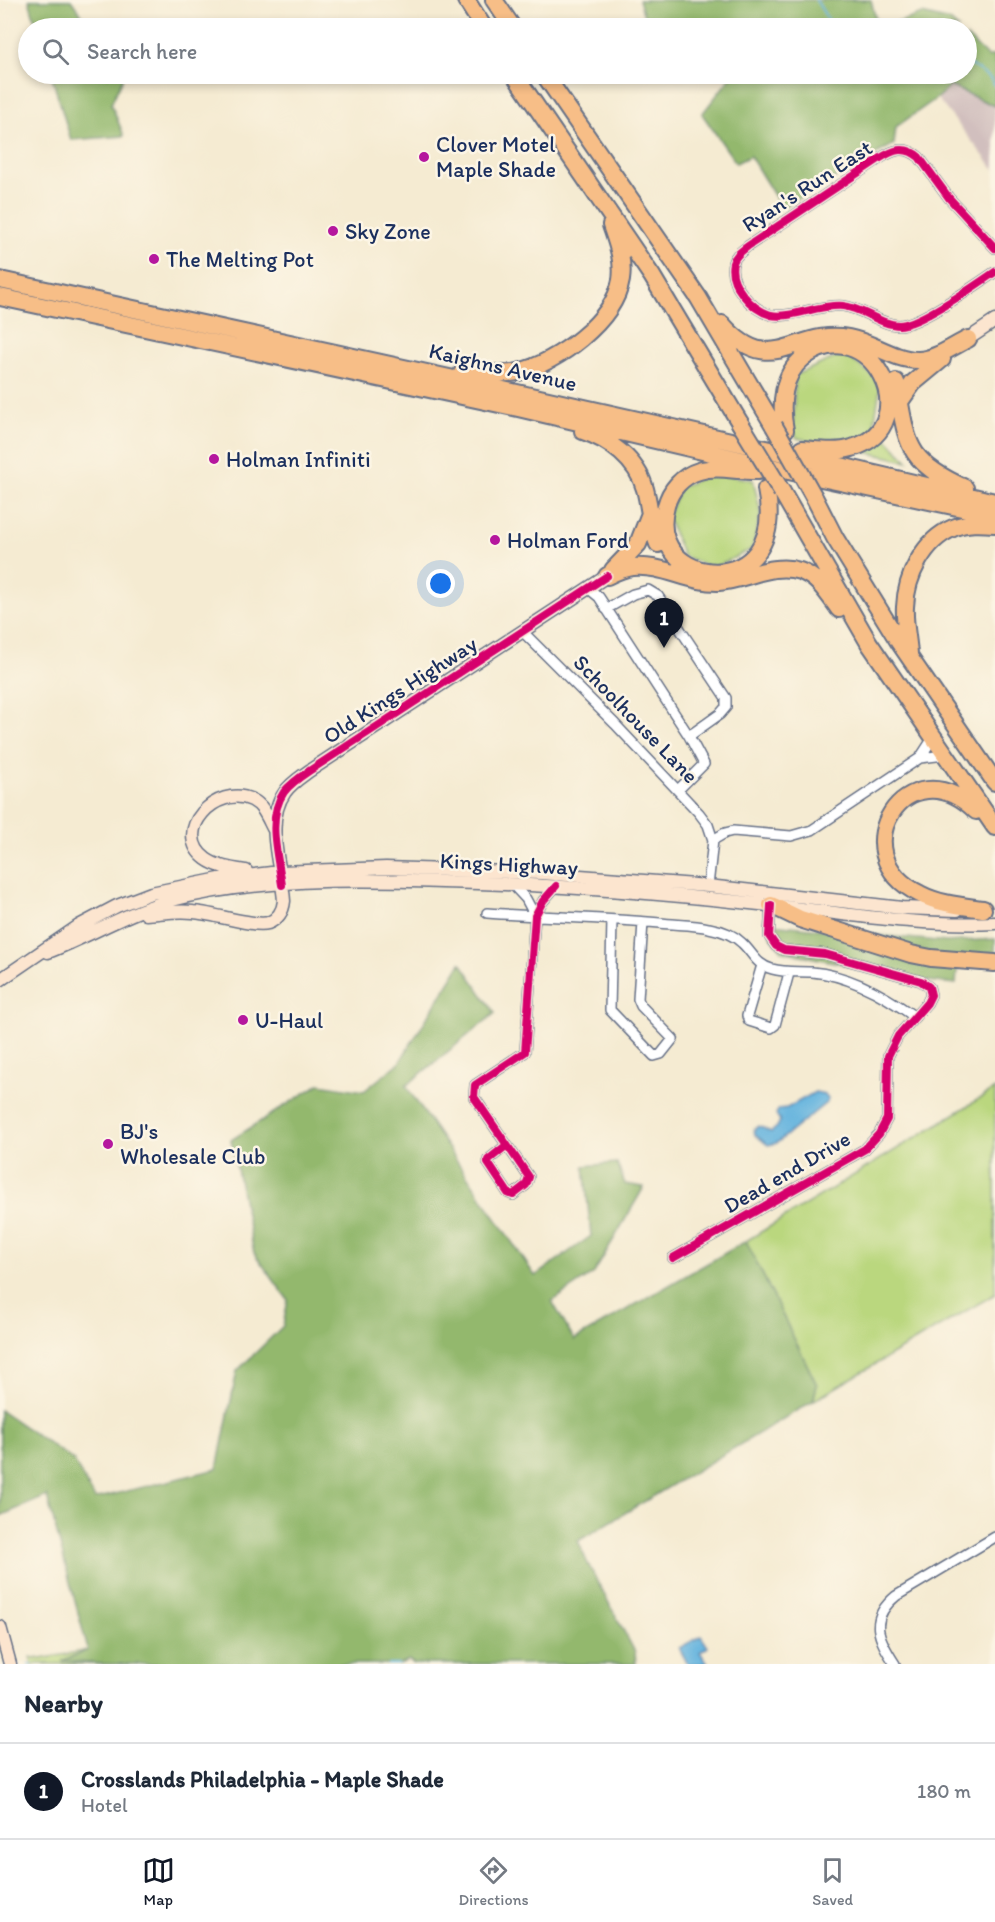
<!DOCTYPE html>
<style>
:root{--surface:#fff;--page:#f6f6f7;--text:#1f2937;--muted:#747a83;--line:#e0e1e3;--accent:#111827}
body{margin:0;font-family:Itim,sans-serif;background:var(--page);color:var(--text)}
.you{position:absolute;left:441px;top:584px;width:21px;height:21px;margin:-15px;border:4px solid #fff;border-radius:50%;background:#1a73e8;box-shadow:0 0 0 9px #1a73e833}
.badge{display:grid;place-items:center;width:39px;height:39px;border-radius:50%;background:var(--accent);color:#fff;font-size:20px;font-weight:700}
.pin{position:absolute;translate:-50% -50px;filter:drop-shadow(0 2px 3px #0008)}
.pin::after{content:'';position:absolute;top:32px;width:21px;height:18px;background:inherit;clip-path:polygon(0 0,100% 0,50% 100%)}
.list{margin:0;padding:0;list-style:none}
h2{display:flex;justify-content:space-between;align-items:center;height:78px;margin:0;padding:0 24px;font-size:26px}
h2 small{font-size:20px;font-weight:400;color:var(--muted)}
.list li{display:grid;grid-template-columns:39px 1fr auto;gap:18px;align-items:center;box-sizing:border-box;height:96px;padding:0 24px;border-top:2px solid var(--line)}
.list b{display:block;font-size:22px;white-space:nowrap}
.list p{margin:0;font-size:20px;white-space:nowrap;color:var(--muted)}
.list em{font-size:20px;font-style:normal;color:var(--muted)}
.icon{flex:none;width:33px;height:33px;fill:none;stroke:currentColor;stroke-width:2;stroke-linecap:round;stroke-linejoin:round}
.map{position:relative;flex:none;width:995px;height:1664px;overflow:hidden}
.search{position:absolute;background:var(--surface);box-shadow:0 3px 9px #0003;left:18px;right:18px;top:18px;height:66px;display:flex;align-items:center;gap:15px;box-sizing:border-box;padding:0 21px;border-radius:33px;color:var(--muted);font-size:22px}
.sheet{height:174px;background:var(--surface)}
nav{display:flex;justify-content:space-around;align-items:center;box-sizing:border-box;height:84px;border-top:2px solid var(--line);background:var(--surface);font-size:16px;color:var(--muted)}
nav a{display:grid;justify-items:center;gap:3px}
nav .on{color:var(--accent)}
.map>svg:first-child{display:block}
</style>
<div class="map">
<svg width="995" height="1664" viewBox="0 0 995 1664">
<rect width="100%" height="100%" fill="#fcf5e5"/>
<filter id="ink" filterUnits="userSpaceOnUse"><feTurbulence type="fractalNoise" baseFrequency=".0167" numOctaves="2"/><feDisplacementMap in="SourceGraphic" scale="12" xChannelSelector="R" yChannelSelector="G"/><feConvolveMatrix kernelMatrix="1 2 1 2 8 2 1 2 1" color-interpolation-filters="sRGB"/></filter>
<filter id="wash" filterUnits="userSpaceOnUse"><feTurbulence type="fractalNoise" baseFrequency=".008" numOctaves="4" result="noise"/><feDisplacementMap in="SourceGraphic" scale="24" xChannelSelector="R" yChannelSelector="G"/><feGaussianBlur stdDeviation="1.35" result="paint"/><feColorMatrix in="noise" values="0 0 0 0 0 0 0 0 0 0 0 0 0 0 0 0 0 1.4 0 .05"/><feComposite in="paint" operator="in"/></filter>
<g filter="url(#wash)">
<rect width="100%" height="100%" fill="#f5ebd2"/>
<path fill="#d1bfbe" d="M 950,86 L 995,106 L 995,170 L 937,98 Z"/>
<path fill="#bad77e" stroke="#6a836e" stroke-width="1.5" d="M 844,354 L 881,382 L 874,425 L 908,461 L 797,438 L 793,431 L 795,375 Z
M 714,473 L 753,480 L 761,513 L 752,549 L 713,568 L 683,556 L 667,517 L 680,487 Z
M 995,1089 L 995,1294 L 813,1401 L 817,1385 L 746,1241 Z
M 88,1650 L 64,1660 L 103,1664 L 32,1664 L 30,1657 L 41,1659 Z"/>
<path fill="#93b86d" stroke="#577466" stroke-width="1.5" d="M 29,0 L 71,0 L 91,28 L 37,28 Z
M 639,0 L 871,0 L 878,28 L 682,28 L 644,16 Z
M 922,14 L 950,21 L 958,28 L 882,28 Z
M 967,37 L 988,57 L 995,55 L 995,106 L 950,86 L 937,98 L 896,127 L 894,144 L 782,208 L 750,156 L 736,163 L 702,114 L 731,77 L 729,74 L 966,74 Z
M 51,74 L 122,74 L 124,76 L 111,104 L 124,136 L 71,140 Z
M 771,924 L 946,942 L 995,939 L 995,962 L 958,959 L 956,984 L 918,980 L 782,951 L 770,935 Z
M 461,963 L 495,1013 L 406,1086 L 535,1276 L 591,1236 L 584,1166 L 617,1163 L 625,1184 L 644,1187 L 594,1273 L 552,1301 L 574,1340 L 746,1241 L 817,1385 L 813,1401 L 578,1541 L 587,1562 L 635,1652 L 636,1664 L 414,1664 L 409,1660 L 399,1664 L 103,1664 L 62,1661 L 88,1650 L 47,1496 L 0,1516 L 0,1410 L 73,1460 L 95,1499 L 217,1469 L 237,1371 L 283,1326 L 288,1300 L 254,1253 L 231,1140 L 319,1084 L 364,1091 L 399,1063 Z"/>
<path fill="#64b3de" stroke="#40719e" stroke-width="1.5" d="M 815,1092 L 825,1094 L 828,1099 L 827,1102 L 777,1143 L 768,1145 L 755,1135 L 754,1129 L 759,1126 L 771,1132 L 777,1127 L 780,1121 L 776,1114 L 779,1109 L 787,1108 Z
M 701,1636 L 708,1647 L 700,1652 L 708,1664 L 688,1664 L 679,1648 Z"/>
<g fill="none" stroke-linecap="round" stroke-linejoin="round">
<path stroke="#64b3de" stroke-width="2" d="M 816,0 L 833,28
M 966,62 L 989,77 L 995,86
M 28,1664 L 32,1664
M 388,1664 L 398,1664"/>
</g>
</g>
<g filter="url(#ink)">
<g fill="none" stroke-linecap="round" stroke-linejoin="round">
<g stroke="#677187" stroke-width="12">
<path id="street" d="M 995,248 L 949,198 L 919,157 C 905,145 893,150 879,159 L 748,246 C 742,251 735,255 733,263 C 728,284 752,310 771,315 C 790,319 819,304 843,306 C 863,308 880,325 899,325 C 920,325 976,285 995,272
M 588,588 L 599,597 L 689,736 L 704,764 L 678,790
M 606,609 L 633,594 L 648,590 L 658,596 L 726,698 L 726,707 L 720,714 L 689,736
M 522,631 L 615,724 L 699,813 L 708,825 L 713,840
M 920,758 L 945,755
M 512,884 L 526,899 L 535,916
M 708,886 L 713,840 L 725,833 L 733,831 L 791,836 L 812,830 L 920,758 L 933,738
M 487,913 C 545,917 602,918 660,923 C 676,925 693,924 709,928 C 720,930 734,935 742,943 C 753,953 756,965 772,969 C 786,973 798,971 812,972 C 848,975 886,996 915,1017
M 612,920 L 610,1010 L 654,1056 L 661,1054 L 673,1039 L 641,1006 L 638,999 L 643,922
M 762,965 L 747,1016 L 749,1021 L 771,1028 L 775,1025 L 789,973
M 507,1145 L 488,1160 L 488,1163 L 508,1193 L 513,1195 L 526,1185 L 529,1177 L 474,1097 L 475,1085 L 525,1052 L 535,916 L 543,901 L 556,886
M 673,1258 L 865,1149 L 879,1134 L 887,1119 L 888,1056 L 898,1036 L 927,1003 L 931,995 L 929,987 L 921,981 L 825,954 L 784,950 L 776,946 L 769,936 L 771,905
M 895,1664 C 878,1638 868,1619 896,1596 L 995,1537"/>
</g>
<g stroke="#677187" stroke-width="15">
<path id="secondary" d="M 968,339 L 995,321
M 246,871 C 233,869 217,867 206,859 C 170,832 217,783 252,800 C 264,806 268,819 274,830
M 146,914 C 162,913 177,910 193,912 C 212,913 253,927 268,923 C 278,919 283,911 284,901 C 282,867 263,823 285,792 C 291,783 301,777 309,771 L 607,576
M 48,952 C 89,936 126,913 168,901 C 256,878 352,879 442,882 C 545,884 647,892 750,903 C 831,911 913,927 995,923
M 0,980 L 79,926 L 117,906 L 151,893 L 220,879 L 280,872 L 386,868 L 542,873 L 708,886 L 902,908 L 957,910
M 0,1627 L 10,1664"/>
</g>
<g stroke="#677187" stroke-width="20">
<path id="highway" d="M 466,0 L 484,28
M 494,0 L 513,28
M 514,74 L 652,276 L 740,423
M 544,74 L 698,297 L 774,426
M 0,280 C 332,352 664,424 995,502
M 0,297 L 518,408 L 784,470 L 995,515
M 722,324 C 772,381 794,328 849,338 C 872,342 894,360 918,360 C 935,360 953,346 968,339
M 462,373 C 481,371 499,376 518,372 C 557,363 614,321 621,280 C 624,260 617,243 611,225
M 896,382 C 908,443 903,460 965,488
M 899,403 L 913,383 L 942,359
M 785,430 C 780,405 782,375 803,358 C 869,307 929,425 852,448 C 837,453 818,450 802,449
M 583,431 C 610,440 637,460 645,489 C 650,507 650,526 658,544
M 758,471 C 738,472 718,465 699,471 C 682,476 670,490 666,506 C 643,589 790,604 766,489
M 782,492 L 869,643 L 995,827
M 814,497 L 835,538 L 899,642 L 995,782
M 613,570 L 638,544 L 649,516
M 607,576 C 615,572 624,568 633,567 C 662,564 690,583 719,582 C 746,580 772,562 800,571 C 818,577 828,594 839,609
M 909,654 C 908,638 904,623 905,607 C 906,576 924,540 953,528 C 966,522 981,523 995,524
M 976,811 C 908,744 838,854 920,894 C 939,904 962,906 983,909
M 771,905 L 800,919 L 911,954 L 931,958 L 995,963"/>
</g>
<use href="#street" stroke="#fff" stroke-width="9"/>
<use href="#secondary" stroke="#fce5cf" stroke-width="12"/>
<use href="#highway" stroke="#f7be87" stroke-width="16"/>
<g stroke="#677187" stroke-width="20" stroke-linecap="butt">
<path id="highway-bridge" d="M 740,423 L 782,492
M 774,426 L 814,497"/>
</g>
<use href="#highway-bridge" stroke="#f7be87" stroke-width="16"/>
<g stroke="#fcf5e5" stroke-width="11">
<path id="cycleway" d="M 995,248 L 949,198 L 919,157 C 905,145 893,150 879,159 L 748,246 C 742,251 735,255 733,263 C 728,284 752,310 771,315 C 790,319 819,304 843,306 C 863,308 880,325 899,325 C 920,325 976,285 995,272
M 282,885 C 278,856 266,818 284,792 C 291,783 300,777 309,771 L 607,576
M 507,1145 L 488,1160 L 488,1163 L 508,1193 L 513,1195 L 526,1185 L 529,1177 L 474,1097 L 475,1085 L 525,1052 L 535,916 L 543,901 L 556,886
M 673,1258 L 865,1149 L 879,1134 L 887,1119 L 888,1056 L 898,1036 L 927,1003 L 931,995 L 929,987 L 921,981 L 825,954 L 784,950 L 776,946 L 769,936 L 771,905"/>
</g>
<use href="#cycleway" stroke="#d6006c" stroke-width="8"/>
</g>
</g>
<g fill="#b5179e" stroke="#fcf5e5" stroke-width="2">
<circle cx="424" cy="157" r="6"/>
<circle cx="333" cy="231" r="6"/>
<circle cx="154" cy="259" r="6"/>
<circle cx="214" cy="459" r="6"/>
<circle cx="495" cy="540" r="6"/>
<circle cx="243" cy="1020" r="6"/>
<circle cx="108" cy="1144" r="6"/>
</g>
<g text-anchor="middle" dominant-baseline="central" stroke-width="5" stroke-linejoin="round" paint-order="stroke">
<g font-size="22" fill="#1b2f5e" stroke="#fcf5e5" text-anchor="start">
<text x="436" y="144">Clover Motel<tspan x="436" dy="25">Maple Shade</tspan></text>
<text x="345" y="231">Sky Zone</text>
<text x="166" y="259">The Melting Pot</text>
<text x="226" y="459">Holman Infiniti</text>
<text x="507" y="540">Holman Ford</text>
<text x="255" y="1020">U-Haul</text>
<text x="120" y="1131">BJ's<tspan x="120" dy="25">Wholesale Club</tspan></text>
</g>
<g font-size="22" fill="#1b2f5e" stroke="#fcf5e5">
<text transform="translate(807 186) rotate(-33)">Ryan's Run East</text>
<text transform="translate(503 367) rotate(13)">Kaighns Avenue</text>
<text transform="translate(400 690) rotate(-33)">Old Kings Highway</text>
<text transform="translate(636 719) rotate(46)">Schoolhouse Lane</text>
<text transform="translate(509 864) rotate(3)">Kings Highway</text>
<text transform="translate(787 1172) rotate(-30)">Dead end Drive</text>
</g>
</g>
</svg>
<div class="you"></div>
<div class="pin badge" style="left:664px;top:648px">1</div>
<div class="search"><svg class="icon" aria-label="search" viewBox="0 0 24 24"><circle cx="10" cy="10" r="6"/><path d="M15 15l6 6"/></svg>Search here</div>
</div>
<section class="sheet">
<h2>Nearby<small></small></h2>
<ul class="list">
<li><span class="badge">1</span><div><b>Crosslands Philadelphia - Maple Shade</b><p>Hotel</p></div><em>180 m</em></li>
</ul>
</section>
<nav>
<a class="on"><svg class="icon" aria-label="map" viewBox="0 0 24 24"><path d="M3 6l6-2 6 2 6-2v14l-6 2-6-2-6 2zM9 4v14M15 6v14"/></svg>Map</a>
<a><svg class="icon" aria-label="directions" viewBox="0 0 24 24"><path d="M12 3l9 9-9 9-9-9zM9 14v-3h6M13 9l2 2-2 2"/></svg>Directions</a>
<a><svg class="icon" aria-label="saved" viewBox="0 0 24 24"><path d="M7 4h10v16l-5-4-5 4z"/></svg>Saved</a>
</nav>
